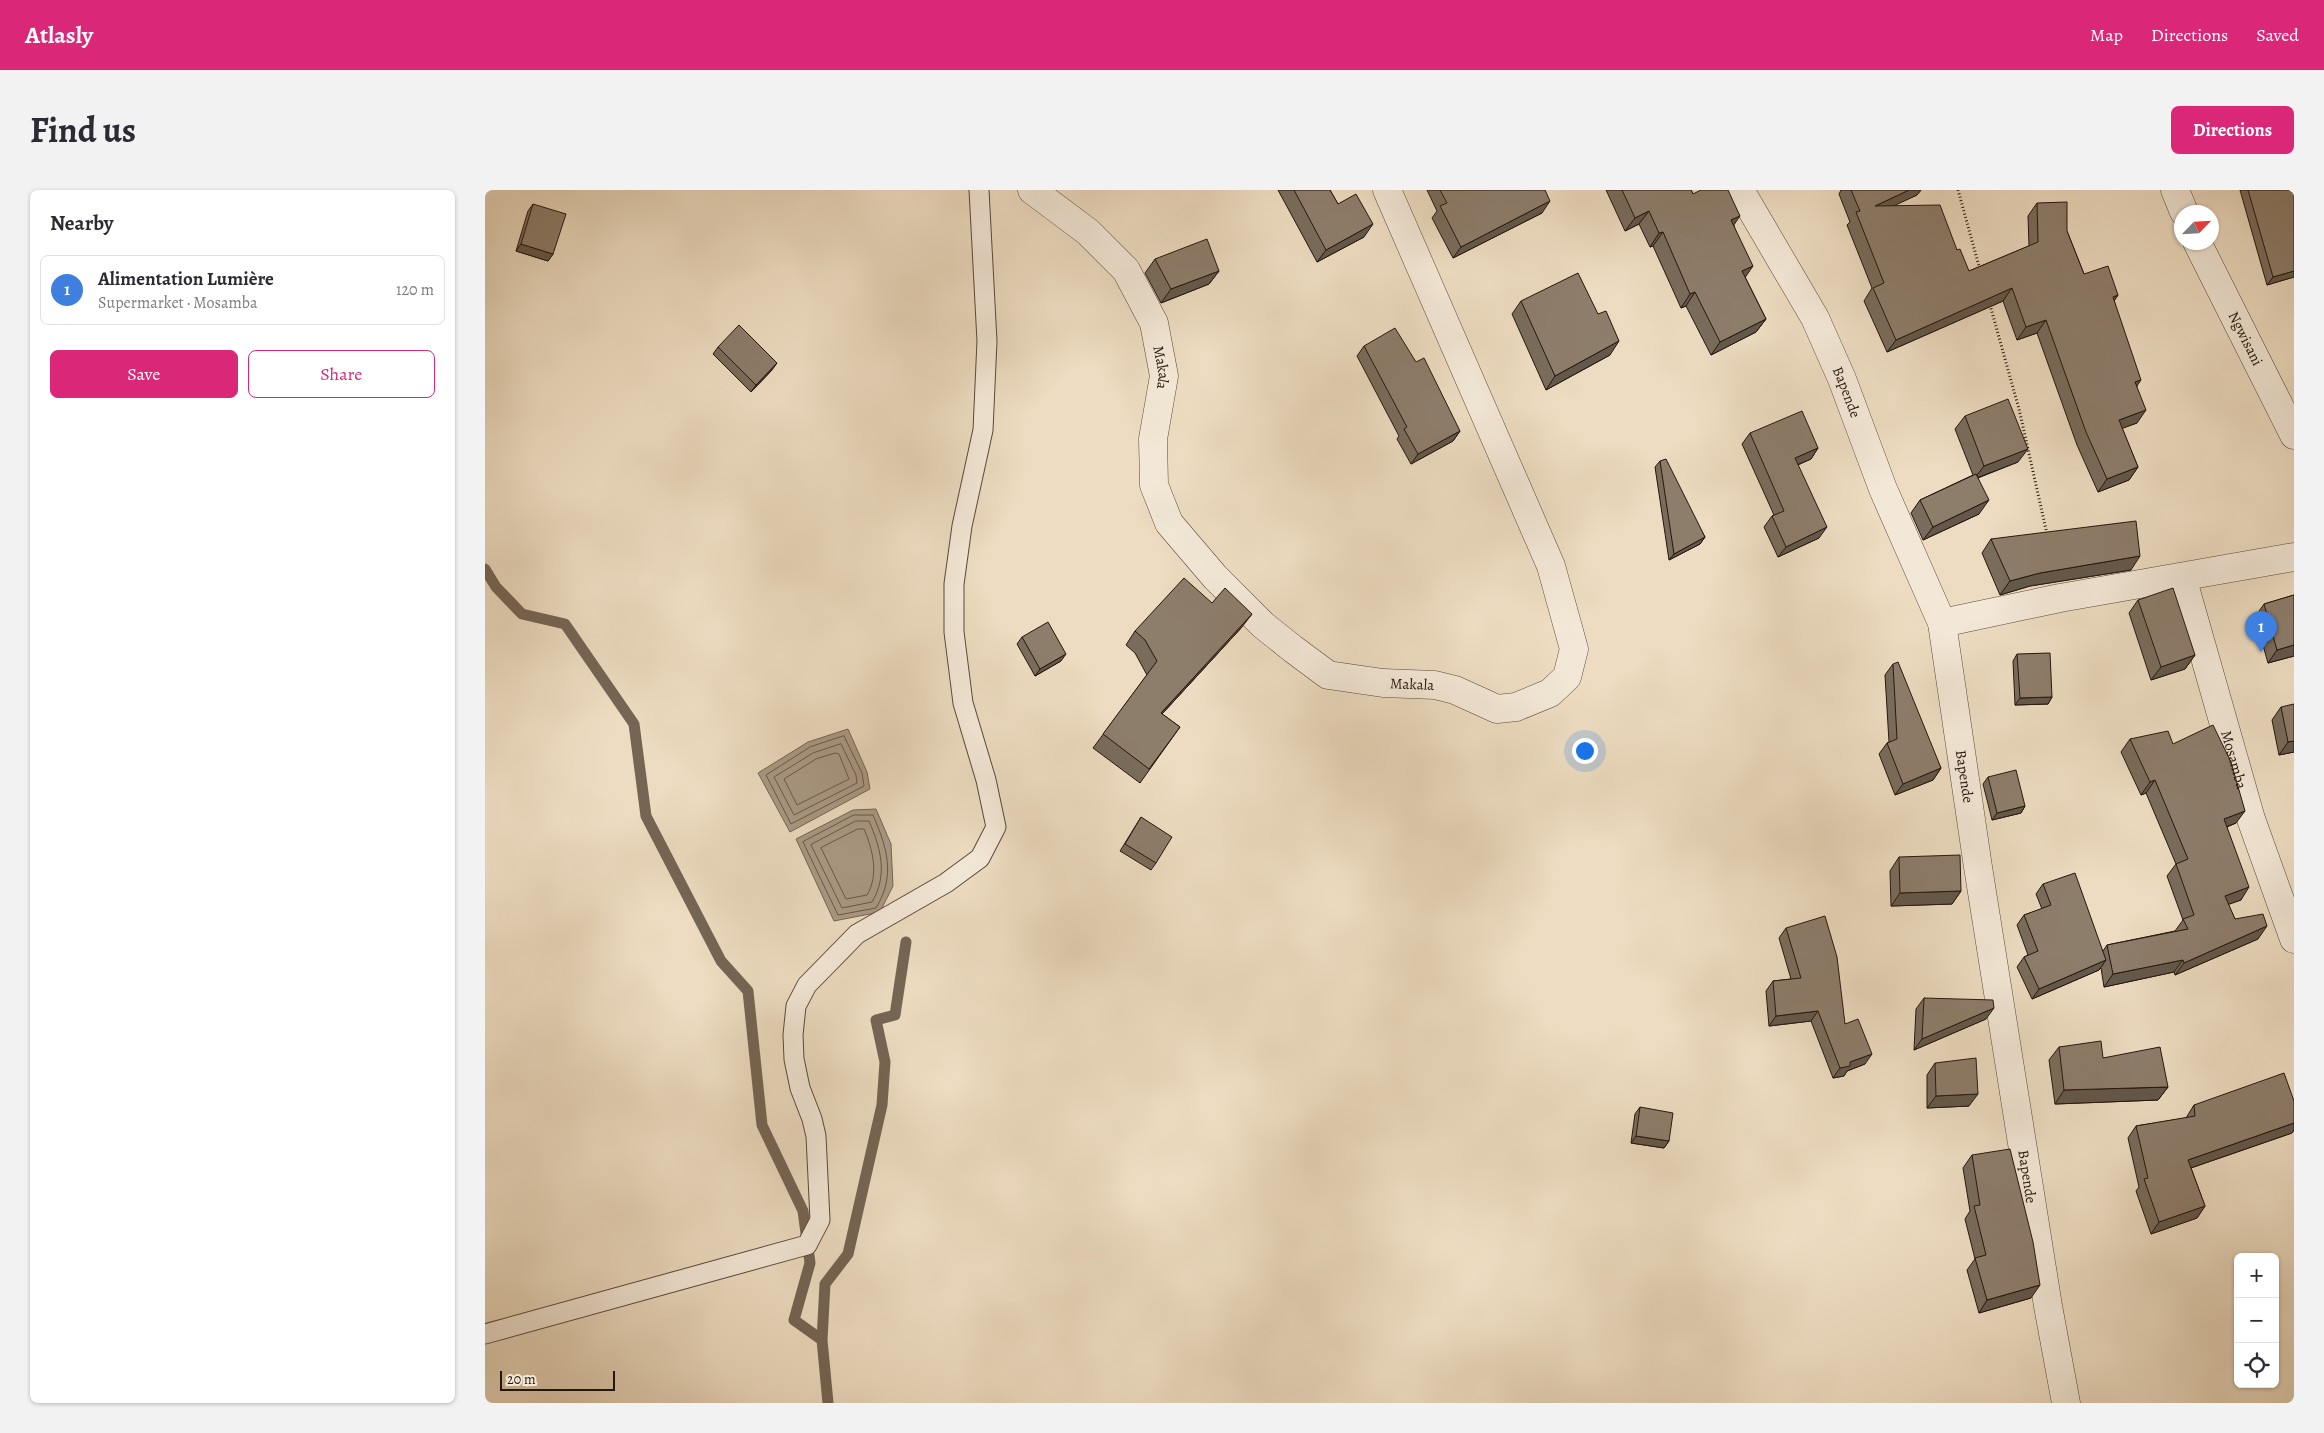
<!DOCTYPE html>
<meta charset="utf-8">
<style>
:root{--surface:#fff;--page:#f2f2f3;--text:#2b2b33;--muted:#7c7c81;--line:#e1e1e2;--accent:#db2777}
body{margin:0;font-family:Alegreya,serif;background:var(--page);color:var(--text)}
.controls{position:absolute;right:15px;bottom:15px;display:grid;overflow:hidden;border-radius:8px;box-shadow:0 1px 4px #0004}
.controls button{width:45px;height:45px;display:grid;place-items:center;padding:0;border:0;border-bottom:1px solid var(--line);background:var(--surface);color:var(--text);font:25px sans-serif}
.compass{position:absolute;left:1689px;top:15px;width:45px;height:45px;border-radius:50%;background:var(--surface);box-shadow:0 1px 4px #0004;rotate:65deg}
.scale{position:absolute;left:15px;bottom:12px;width:115px;box-sizing:border-box;padding-left:5px;border:2px solid #26160d;border-top:0;font-size:14px;line-height:18px;white-space:nowrap;color:#26160d;-webkit-text-stroke:4px #f3e8d7;paint-order:stroke}
.you{position:absolute;left:1099px;top:560px;width:18px;height:18px;margin:-12px;border:4px solid #fff;border-radius:50%;background:#1a73e8;box-shadow:0 0 0 8px #1a73e833}
.badge{display:grid;place-items:center;width:32px;height:32px;border-radius:50%;background:var(--accent);color:#fff;font-size:16px;font-weight:700}
.pin{position:absolute;translate:-50% -41px;filter:drop-shadow(0 1px 2px #0008)}
.pin::after{content:'';position:absolute;top:26px;width:18px;height:15px;background:inherit;clip-path:polygon(0 0,100% 0,50% 100%)}
.list{margin:0;padding:0;list-style:none}
h2{display:flex;justify-content:space-between;align-items:center;height:65px;margin:0;padding:0 20px;font-size:21px}
h2 small{font-size:16px;font-weight:400;color:var(--muted)}
.list li{display:grid;grid-template-columns:32px 1fr auto;gap:15px;align-items:center;box-sizing:border-box;height:70px;margin:0 10px 10px;padding:0 10px;border:1px solid var(--line);border-radius:8px}
.list b{display:block;font-size:19px;white-space:nowrap}
.list p{margin:0;font-size:16px;white-space:nowrap;color:var(--muted)}
.list em{font-size:16px;font-style:normal;color:var(--muted)}
.actions{display:flex;gap:10px;padding:15px 20px}
.actions a{flex:1;padding:11px 0;border:1px solid var(--accent);border-radius:8px;text-align:center;font-size:18px;color:var(--accent)}
.actions .main{background:var(--accent);color:#fff}
.icon{flex:none;width:28px;height:28px;fill:none;stroke:currentColor;stroke-width:2;stroke-linecap:round;stroke-linejoin:round}
.map{position:relative;flex:none;width:1809px;height:1213px;overflow:hidden;border-radius:8px}
header{display:flex;align-items:center;gap:30px;box-sizing:border-box;height:70px;padding:0 25px;background:var(--accent);color:#fff}
header strong{font-size:24px}
nav{display:flex;gap:28px;margin-inline-start:auto;font-size:18px}
.intro{display:flex;align-items:center;justify-content:space-between;box-sizing:border-box;height:120px;padding:0 30px}
h1{margin:0;font-size:35px}
.button{padding:12px 22px;border-radius:8px;background:var(--accent);color:#fff;font-size:18px;font-weight:700}
main{display:flex;gap:30px;padding:0 30px}
aside{flex:1;background:var(--surface);border-radius:8px;box-shadow:0 1px 4px #0004}
.map>svg:first-child{display:block}
</style>
<header>
<strong>Atlasly</strong>
<nav><a>Map</a><a>Directions</a><a>Saved</a></nav>
</header>
<div class="intro"><h1>Find us</h1><a class="button">Directions</a></div>
<main>
<aside>
<h2>Nearby<small></small></h2>
<ul class="list">
<li><span class="badge" style="background:#3f7fe0">1</span><div><b>Alimentation Lumière</b><p>Supermarket · Mosamba</p></div><em>120 m</em></li>
</ul>
<div class="actions"><a class="main">Save</a><a>Share</a></div>
</aside>
<div class="map">
<svg width="1809" height="1213" viewBox="0 0 1809 1213">
<rect width="100%" height="100%" fill="#eddcc1"/>
<filter id="stains"><feTurbulence type="fractalNoise" baseFrequency=".004" numOctaves="4"/><feColorMatrix values="0 0 0 0 .2 0 0 0 0 .09 0 0 0 0 .02 0 0 0 .5 -.17"/></filter>
<radialGradient id="worn" r=".72"><stop offset=".6" stop-color="#630" stop-opacity="0"/><stop offset="1" stop-color="#630" stop-opacity=".3"/></radialGradient>
<path fill="#a99984" stroke="#756554" d="M 363,539 L 382,582 L 385,599 L 305,642 L 273,583 L 323,552 Z
M 391,619 L 406,654 L 408,696 L 395,722 L 349,731 L 311,649 L 368,620 Z"/>
<g fill="none" stroke-linecap="round" stroke-linejoin="round">
<path stroke="#685848" stroke-width="1" d="M 359,546 L 377,583 L 379,596 L 306,634 L 281,585 L 325,557 Z
M 356,554 L 371,585 L 372,593 L 309,625 L 289,587 L 328,563 Z
M 351,563 L 354,564 L 364,589 L 312,615 L 299,589 L 331,569 Z
M 369,625 L 388,625 C 402,658 411,685 391,718 L 353,725 L 318,652 Z
M 371,631 L 384,631 C 396,659 403,685 387,712 L 357,718 L 326,655 Z
M 373,639 L 379,639 C 388,660 394,685 382,705 L 361,709 L 336,658 Z"/>
<path stroke="#756554" stroke-width="11" d="M 0,379 L 11,397 L 37,424 L 80,434 L 149,534 L 161,626 L 236,771 L 263,801 L 277,935 L 318,1021 L 325,1073 L 309,1130 L 337,1150 L 343,1213
M 337,1150 L 340,1094 L 363,1064 L 397,915 L 400,872 L 391,830 L 410,825 L 421,752"/>
<g stroke="#58483a" stroke-width="21">
<path id="service" d="M 0,1144 L 322,1055 L 335,1030 L 331,946 L 327,929 L 315,898 L 309,869 L 308,845 L 311,816 L 322,795 L 372,744 L 461,693 L 495,668 L 511,637 L 501,590 L 478,513 L 469,442 L 469,394 L 477,336 L 498,240 L 502,151 L 494,0"/>
</g>
<g stroke="#58483a" stroke-width="29">
<g id="minor">
<path id="s1" d="M 547,0 L 603,42 L 641,80 L 669,133 L 679,186 L 668,249 L 669,295 L 684,333 L 730,387 L 778,435 L 808,459 L 843,485 L 898,493 L 950,495 L 970,500 L 1012,519 L 1031,517 L 1065,503 L 1082,487 L 1089,459 L 1066,376 L 902,0"/>
<path id="s2" d="M 1255,0 L 1330,128 L 1357,189 L 1398,299 L 1457,433 L 1493,677 L 1563,1116 L 1581,1213"/>
<path d="M 1690,0 L 1699,22"/>
<path id="s3" d="M 1712,52 L 1809,245"/>
<path id="s4" d="M 1697,387 L 1766,629 L 1809,749"/>
<path d="M 1457,433 L 1575,408 L 1809,367"/>
</g>
</g>
<path stroke="#26160d" stroke-width="3" stroke-dasharray="1 2.5" stroke-linecap="butt" d="M 1473,0 L 1495,80
M 1505,115 L 1534,219 L 1562,344"/>
<use href="#service" stroke="#f3e8d7" stroke-width="19"/>
<use href="#minor" stroke="#f3e8d7" stroke-width="28"/>
</g>
<path fill="#796c5c" stroke="#26160d" d="M 793,0 L 845,0 L 853,14 L 879,47 L 832,72 Z
M 942,0 L 1060,0 L 1057,23 L 968,68 L 947,28 L 952,21 Z
M 1121,0 L 1206,0 L 1208,4 L 1249,35 L 1260,87 L 1281,129 L 1271,142 L 1226,165 L 1201,116 L 1196,118 L 1168,56 L 1165,57 L 1154,34 L 1140,41 Z
M 1356,0 L 1436,0 L 1432,5 L 1409,15 L 1472,60 L 1484,81 L 1544,56 L 1543,26 L 1552,13 L 1582,41 L 1599,84 L 1633,105 L 1629,111 L 1652,196 L 1652,233 L 1637,238 L 1653,277 L 1644,290 L 1613,302 L 1592,255 L 1552,143 L 1532,150 L 1518,111 L 1402,162 L 1379,111 L 1387,98 L 1362,35 L 1365,32 L 1354,4 Z
M 1755,0 L 1809,0 L 1809,87 L 1782,95 Z
M 48,14 L 68,64 L 63,71 L 31,61 L 43,21 Z
M 670,69 L 734,81 L 724,94 L 676,113 L 660,83 Z
M 1036,111 L 1125,165 L 1061,200 L 1027,124 Z
M 879,156 L 975,241 L 968,251 L 926,274 L 912,249 L 914,246 L 872,166 Z
M 233,157 L 287,180 L 266,202 L 228,164 Z
M 1480,226 L 1533,272 L 1493,288 L 1494,324 L 1438,350 L 1426,323 L 1435,310 L 1488,285 L 1470,239 Z
M 1265,243 L 1333,258 L 1326,269 L 1313,275 L 1334,348 L 1293,367 L 1279,337 L 1287,326 L 1289,325 L 1257,254 Z
M 1175,271 L 1220,347 L 1215,354 L 1184,370 L 1170,277 Z
M 1506,349 L 1646,380 L 1545,396 L 1515,405 L 1497,363 Z
M 1809,405 L 1809,466 L 1783,473 L 1770,427 L 1779,414 Z
M 1653,410 L 1710,465 L 1700,479 L 1666,490 L 1644,423 Z
M 727,413 L 757,437 L 677,524 L 695,537 L 655,593 L 608,558 L 662,485 L 650,463 L 641,455 L 650,441 Z
M 537,447 L 576,471 L 550,486 L 532,454 Z
M 1532,464 L 1567,507 L 1563,514 L 1530,515 L 1528,471 Z
M 1408,474 L 1456,578 L 1448,590 L 1410,605 L 1394,564 L 1402,553 L 1404,552 L 1400,485 Z
M 1796,517 L 1809,562 L 1794,565 L 1787,530 Z
M 1645,549 L 1688,554 L 1751,633 L 1742,637 L 1756,710 L 1743,714 L 1750,729 L 1773,749 L 1690,785 L 1689,782 L 1619,797 L 1616,778 L 1614,780 L 1547,809 L 1532,777 L 1539,767 L 1543,765 L 1532,735 L 1539,725 L 1557,719 L 1551,704 L 1558,694 L 1618,761 L 1622,755 L 1690,741 L 1698,730 L 1682,686 L 1691,674 L 1661,603 L 1656,605 L 1636,562 Z
M 1503,587 L 1540,616 L 1536,623 L 1507,630 L 1498,594 Z
M 656,627 L 671,673 L 666,680 L 635,661 Z
M 1414,667 L 1476,701 L 1467,714 L 1406,716 L 1405,681 Z
M 1301,738 L 1360,834 L 1380,874 L 1362,881 L 1359,886 L 1348,888 L 1326,831 L 1284,836 L 1281,801 L 1288,791 L 1306,789 L 1294,748 Z
M 1439,808 L 1501,829 L 1429,860 L 1431,819 Z
M 1574,857 L 1618,868 L 1683,897 L 1673,910 L 1570,914 L 1564,870 Z
M 1450,873 L 1484,916 L 1442,918 L 1442,885 Z
M 1809,911 L 1809,940 L 1807,943 L 1706,978 L 1720,1016 L 1712,1028 L 1666,1044 L 1651,1001 L 1654,997 L 1643,948 L 1651,936 L 1701,928 L 1709,915 Z
M 1155,917 L 1184,951 L 1179,958 L 1146,953 L 1150,924 Z
M 1487,965 L 1546,1108 L 1494,1123 L 1482,1080 L 1490,1069 L 1480,1029 L 1485,1021 L 1478,978 Z"/>
<path fill="#63584b" stroke="#26160d" d="M 1424,0 L 1436,0 L 1432,5 L 1381,29 L 1390,16 Z
M 1065,11 L 1057,23 L 968,68 L 976,57 Z
M 1164,21 L 1154,34 L 1140,41 L 1150,28 Z
M 1255,26 L 1246,39 L 1246,30 Z
M 888,34 L 879,47 L 832,72 L 841,60 Z
M 1178,42 L 1168,56 L 1165,57 L 1174,43 Z
M 36,54 L 68,64 L 63,71 L 31,61 Z
M 1268,76 L 1259,89 L 1257,81 Z
M 734,81 L 724,94 L 676,113 L 686,99 Z
M 1809,81 L 1809,87 L 1782,95 L 1788,87 Z
M 1527,98 L 1518,111 L 1402,162 L 1411,150 Z
M 1210,102 L 1201,116 L 1196,118 L 1205,104 Z
M 1633,105 L 1624,118 L 1628,107 Z
M 1281,129 L 1271,142 L 1226,165 L 1235,152 Z
M 1561,130 L 1552,143 L 1532,150 L 1541,137 Z
M 1134,151 L 1125,165 L 1061,200 L 1070,186 Z
M 292,173 L 287,180 L 266,202 L 271,195 Z
M 1656,190 L 1647,203 L 1650,192 Z
M 1661,220 L 1652,233 L 1625,243 L 1634,230 Z
M 975,241 L 968,251 L 926,274 L 933,264 Z
M 1333,258 L 1326,269 L 1302,279 L 1310,268 Z
M 1543,259 L 1533,272 L 1489,289 L 1499,276 Z
M 1653,277 L 1644,290 L 1613,302 L 1622,289 Z
M 1504,310 L 1494,324 L 1438,350 L 1448,337 Z
M 1342,337 L 1334,348 L 1293,367 L 1301,357 Z
M 1220,347 L 1215,354 L 1184,370 L 1189,364 Z
M 1655,366 L 1646,380 L 1545,396 L 1515,405 L 1525,391 L 1555,383 Z
M 767,424 L 757,437 L 666,536 L 676,523 Z
M 1809,455 L 1809,466 L 1783,473 L 1792,460 Z
M 581,464 L 576,471 L 550,486 L 555,479 Z
M 1710,465 L 1700,479 L 1666,490 L 1676,477 Z
M 1567,507 L 1563,514 L 1530,515 L 1535,508 Z
M 1809,551 L 1809,562 L 1794,565 L 1803,552 Z
M 1456,578 L 1448,590 L 1410,605 L 1418,594 Z
M 1670,590 L 1661,603 L 1656,605 L 1665,592 Z
M 1540,616 L 1536,623 L 1507,630 L 1512,623 Z
M 1760,621 L 1751,633 L 1730,641 L 1739,629 Z
M 1764,697 L 1756,710 L 1731,719 L 1740,706 Z
M 1476,701 L 1467,714 L 1406,716 L 1415,703 Z
M 1782,736 L 1773,749 L 1690,785 L 1699,773 Z
M 1621,770 L 1614,780 L 1547,809 L 1554,799 Z
M 1698,770 L 1689,782 L 1619,797 L 1628,784 Z
M 1509,818 L 1501,829 L 1429,860 L 1437,849 Z
M 1333,821 L 1326,831 L 1284,836 L 1291,826 Z
M 1387,864 L 1380,874 L 1362,881 L 1359,886 L 1348,888 L 1355,878 L 1365,872 Z
M 1683,897 L 1673,910 L 1570,914 L 1579,900 Z
M 1493,904 L 1484,916 L 1442,918 L 1451,906 Z
M 1809,933 L 1809,940 L 1807,943 L 1694,982 L 1703,970 Z
M 1151,946 L 1184,951 L 1179,958 L 1146,953 Z
M 1720,1016 L 1712,1028 L 1666,1044 L 1674,1032 Z
M 1555,1095 L 1546,1108 L 1494,1123 L 1502,1110 Z"/>
<path fill="#8d7d6b" stroke="#26160d" d="M 809,0 L 845,0 L 853,14 L 871,4 L 888,34 L 841,60 Z
M 955,0 L 1060,0 L 1065,11 L 976,57 L 955,16 L 962,13 Z
M 1137,0 L 1206,0 L 1208,4 L 1216,0 L 1243,0 L 1255,26 L 1246,30 L 1268,76 L 1257,81 L 1281,129 L 1235,152 L 1210,102 L 1205,104 L 1178,42 L 1174,43 L 1164,21 L 1150,28 Z
M 1366,0 L 1424,0 L 1390,16 L 1455,15 L 1472,60 L 1475,59 L 1484,81 L 1553,52 L 1552,13 L 1582,12 L 1582,41 L 1599,84 L 1623,76 L 1633,105 L 1628,107 L 1656,190 L 1650,192 L 1661,220 L 1634,230 L 1653,277 L 1622,289 L 1601,242 L 1561,130 L 1541,137 L 1527,98 L 1411,150 L 1388,98 L 1399,93 L 1371,22 L 1375,21 Z
M 1763,0 L 1809,0 L 1809,81 L 1788,87 Z
M 48,14 L 81,24 L 68,64 L 36,54 Z
M 722,49 L 734,81 L 686,99 L 670,69 Z
M 1093,83 L 1113,124 L 1121,121 L 1134,151 L 1070,186 L 1036,111 Z
M 254,135 L 292,173 L 271,195 L 233,157 Z
M 910,138 L 931,172 L 939,168 L 975,241 L 933,264 L 919,239 L 922,237 L 879,156 Z
M 1523,209 L 1543,259 L 1499,276 L 1480,226 Z
M 1317,221 L 1333,258 L 1310,268 L 1342,337 L 1301,357 L 1287,326 L 1299,321 L 1265,243 Z
M 1181,269 L 1220,347 L 1189,364 L 1175,271 Z
M 1491,284 L 1504,310 L 1448,337 L 1435,310 Z
M 1651,331 L 1655,366 L 1555,383 L 1525,391 L 1506,349 Z
M 699,388 L 727,413 L 740,398 L 767,424 L 676,523 L 695,537 L 664,579 L 618,544 L 672,471 L 660,450 L 650,441 Z
M 1688,398 L 1710,465 L 1676,477 L 1653,410 Z
M 1809,405 L 1809,455 L 1792,460 L 1779,414 Z
M 563,432 L 581,464 L 555,479 L 537,447 Z
M 1565,463 L 1567,507 L 1535,508 L 1532,464 Z
M 1413,472 L 1456,578 L 1418,594 L 1402,553 L 1412,549 L 1408,474 Z
M 1809,514 L 1809,551 L 1803,552 L 1796,517 Z
M 1728,535 L 1746,572 L 1760,621 L 1739,629 L 1764,697 L 1740,706 L 1750,729 L 1778,724 L 1782,736 L 1699,773 L 1698,770 L 1628,784 L 1622,755 L 1703,739 L 1698,729 L 1709,725 L 1691,674 L 1703,669 L 1670,590 L 1665,592 L 1645,549 L 1683,541 L 1688,554 Z
M 1531,580 L 1540,616 L 1512,623 L 1503,587 Z
M 656,627 L 687,647 L 671,673 L 640,654 Z
M 1475,665 L 1476,701 L 1415,703 L 1414,667 Z
M 1590,683 L 1621,770 L 1554,799 L 1539,767 L 1553,761 L 1539,725 L 1566,715 L 1558,694 Z
M 1340,726 L 1352,767 L 1360,834 L 1373,829 L 1387,864 L 1365,872 L 1365,876 L 1355,878 L 1333,821 L 1291,826 L 1288,791 L 1316,788 L 1301,738 Z
M 1439,808 L 1508,810 L 1509,818 L 1437,849 Z
M 1616,851 L 1618,868 L 1675,857 L 1683,897 L 1579,900 L 1574,857 Z
M 1491,868 L 1493,904 L 1451,906 L 1450,873 Z
M 1799,883 L 1809,911 L 1809,933 L 1703,970 L 1720,1016 L 1674,1032 L 1659,989 L 1663,988 L 1651,936 L 1710,926 L 1709,915 Z
M 1155,917 L 1188,923 L 1184,951 L 1151,946 Z
M 1525,959 L 1548,1052 L 1555,1095 L 1502,1110 L 1490,1068 L 1501,1065 L 1489,1016 L 1495,1015 L 1487,965 Z"/>
<g text-anchor="middle" dominant-baseline="central" stroke-width="5" stroke-linejoin="round" paint-order="stroke">
<g font-size="15" fill="#26160d" stroke="#f3e8d7">
<text stroke="none"><textPath href="#s3" startOffset="108">Ngwisani</textPath></text>
<text stroke="none"><textPath href="#s1" startOffset="229">Makala</textPath></text>
<text stroke="none"><textPath href="#s2" startOffset="229">Bapende</textPath></text>
<text stroke="none"><textPath href="#s1" startOffset="694">Makala</textPath></text>
<text stroke="none"><textPath href="#s4" startOffset="190">Mosamba</textPath></text>
<text stroke="none"><textPath href="#s2" startOffset="634">Bapende</textPath></text>
<text stroke="none"><textPath href="#s2" startOffset="1039">Bapende</textPath></text>
</g>
</g>
<rect width="100%" height="100%" filter="url(#stains)"/>
<rect width="100%" height="100%" fill="url(#worn)"/>
</svg>
<div class="controls">
<button>+</button>
<button>−</button>
<button><svg class="icon" aria-label="locate" viewBox="0 0 24 24"><circle cx="12" cy="12" r="6"/><path d="M12 2v4M12 18v4M2 12h4M18 12h4"/></svg></button>
</div>
<svg class="compass" viewBox="-18 -18 36 36"><path d="M0-13l5 13h-10z" fill="#e53935"/><path d="M0 13l5-13h-10z" fill="#7c7c81"/></svg>
<div class="scale">20 m</div>
<div class="you"></div>
<div class="pin badge" style="left:1776px;top:462px;background:#3f7fe0">1</div>
</div>
</main>
